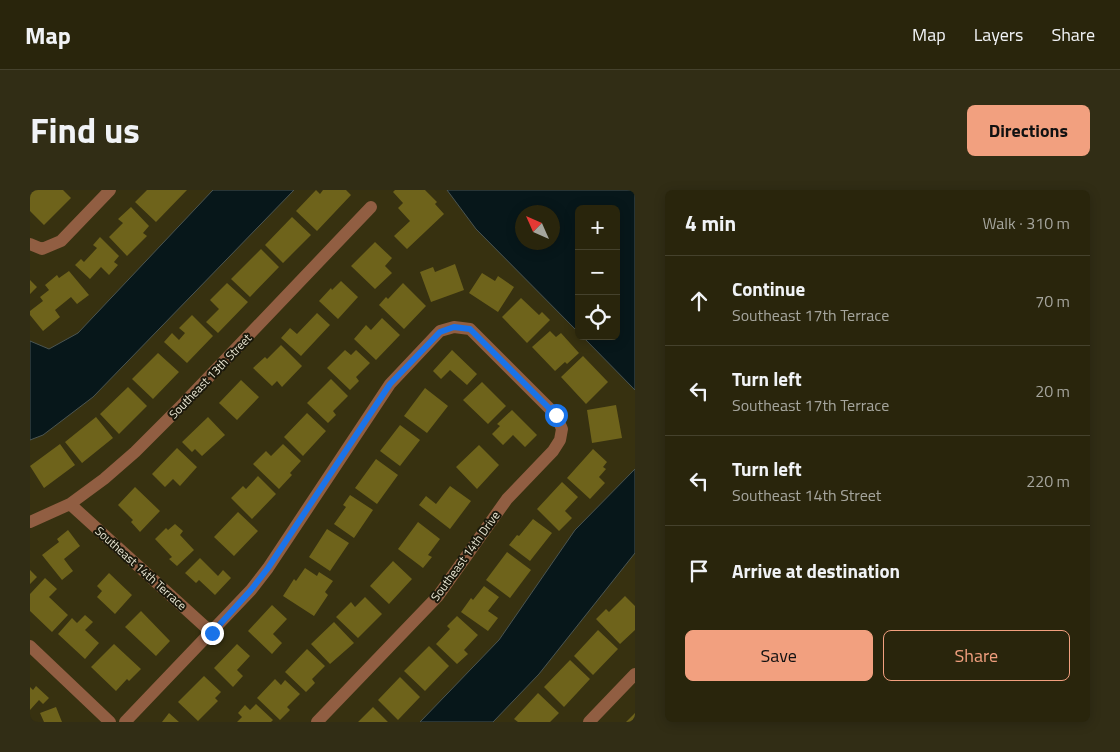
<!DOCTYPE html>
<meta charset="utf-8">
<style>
:root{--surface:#29250c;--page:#312d15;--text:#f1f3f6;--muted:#a5a59d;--line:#45422d;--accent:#f2a07f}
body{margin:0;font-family:"Titillium Web",sans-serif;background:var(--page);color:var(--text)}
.controls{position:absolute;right:15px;top:15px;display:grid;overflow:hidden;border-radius:8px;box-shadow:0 2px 12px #0003}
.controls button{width:45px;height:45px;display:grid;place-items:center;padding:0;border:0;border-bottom:1px solid var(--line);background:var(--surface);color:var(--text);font:25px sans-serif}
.compass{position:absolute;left:485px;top:15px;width:45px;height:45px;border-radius:50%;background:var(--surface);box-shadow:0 2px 12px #0003;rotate:315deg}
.stop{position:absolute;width:15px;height:15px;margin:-11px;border:4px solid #1a73e8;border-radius:50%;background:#fff}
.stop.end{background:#1a73e8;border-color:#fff;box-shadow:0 1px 5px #0008}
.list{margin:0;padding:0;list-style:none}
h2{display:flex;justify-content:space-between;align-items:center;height:65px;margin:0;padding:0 20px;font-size:21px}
h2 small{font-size:16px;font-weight:400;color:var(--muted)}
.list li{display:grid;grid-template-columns:32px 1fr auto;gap:15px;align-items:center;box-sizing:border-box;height:90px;padding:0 20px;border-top:1px solid var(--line)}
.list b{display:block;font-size:19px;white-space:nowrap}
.list p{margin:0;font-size:16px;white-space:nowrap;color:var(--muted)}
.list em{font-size:16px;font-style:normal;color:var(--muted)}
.actions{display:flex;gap:10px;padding:15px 20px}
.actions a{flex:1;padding:11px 0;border:1px solid var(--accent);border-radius:8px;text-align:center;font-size:18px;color:var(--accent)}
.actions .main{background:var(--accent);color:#111}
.icon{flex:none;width:28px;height:28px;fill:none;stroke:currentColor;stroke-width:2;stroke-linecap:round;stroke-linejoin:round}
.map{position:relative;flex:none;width:605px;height:532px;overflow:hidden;border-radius:8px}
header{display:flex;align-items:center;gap:30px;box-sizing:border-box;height:70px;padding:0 25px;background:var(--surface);border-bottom:1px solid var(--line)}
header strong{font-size:24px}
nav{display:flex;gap:28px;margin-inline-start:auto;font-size:18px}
.intro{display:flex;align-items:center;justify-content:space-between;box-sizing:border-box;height:120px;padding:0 30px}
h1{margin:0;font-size:35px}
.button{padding:12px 22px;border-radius:8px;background:var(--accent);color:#111;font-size:18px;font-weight:700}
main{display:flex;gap:30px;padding:0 30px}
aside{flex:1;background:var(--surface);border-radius:8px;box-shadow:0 2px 12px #0003}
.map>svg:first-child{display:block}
</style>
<header>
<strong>Map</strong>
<nav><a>Map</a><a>Layers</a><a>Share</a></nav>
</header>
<div class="intro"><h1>Find us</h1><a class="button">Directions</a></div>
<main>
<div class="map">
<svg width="605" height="532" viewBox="0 0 605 532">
<rect width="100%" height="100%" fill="#373110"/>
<path fill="#07171a" stroke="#4b5552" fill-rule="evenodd" d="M 183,0 L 264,0 L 63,207 L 13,245 L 0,250 L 0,151 L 19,159 L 48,143 Z
M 417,0 L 605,0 L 605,200 L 552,146 L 586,146 L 586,19 L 549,19 L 549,143 L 446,39 ZM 522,22 L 522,52 L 492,52 L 492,22 Z
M 605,279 L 605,363 L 509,484 L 463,532 L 390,532 L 469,450 L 545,340 Z"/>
<path fill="#6e631b" d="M 0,0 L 33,0 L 41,8 L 14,35 L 0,21 Z
M 117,0 L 157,0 L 126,32 L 105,12 Z
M 286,0 L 290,4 L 293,0 L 316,0 L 321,5 L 287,41 L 266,21 Z
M 365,0 L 395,0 L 407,12 L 405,14 L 414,24 L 377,59 L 364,46 L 380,31 L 368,18 L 373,13 L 363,2 Z
M 101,17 L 119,36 L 113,43 L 117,46 L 97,66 L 79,47 L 93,33 L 88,29 Z
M 262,27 L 281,45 L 253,73 L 235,55 Z
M 70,47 L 89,66 L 84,72 L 88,75 L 79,85 L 71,77 L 60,89 L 45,75 L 51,69 L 54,72 L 67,58 L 63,55 Z
M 345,52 L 362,68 L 355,76 L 362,83 L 345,99 L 321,76 Z
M 231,59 L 249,77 L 220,107 L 201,89 Z
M 425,74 L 434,100 L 401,112 L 390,82 L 403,77 L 405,82 Z
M 39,81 L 59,105 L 47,114 L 41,107 L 25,120 L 30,127 L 13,141 L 0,125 L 0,121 L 13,111 L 10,107 L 19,100 L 15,95 L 27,85 L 29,88 Z
M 452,83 L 465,91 L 468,86 L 484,97 L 468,122 L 439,103 Z
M 0,90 L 7,97 L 0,104 Z
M 311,91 L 328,107 L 308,129 L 289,111 L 301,98 L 302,100 Z
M 197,93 L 218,112 L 188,143 L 176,132 L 189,119 L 180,110 Z
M 373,93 L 396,116 L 374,139 L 349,115 L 356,107 L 358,109 Z
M 491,108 L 509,125 L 512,122 L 520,130 L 497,153 L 472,127 Z
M 287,123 L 300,135 L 271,166 L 251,148 L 260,138 L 267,144 Z
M 162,125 L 183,146 L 157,173 L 134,152 L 142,143 L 149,150 L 155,143 L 149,138 Z
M 352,128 L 370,145 L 346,170 L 324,149 L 336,135 L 341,140 Z
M 520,141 L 526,147 L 531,143 L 549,163 L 537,174 L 535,172 L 525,181 L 502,157 Z
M 251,155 L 272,176 L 252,197 L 247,191 L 242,196 L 223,178 L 235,167 L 237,169 Z
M 315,160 L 321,165 L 326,160 L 340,173 L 326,187 L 329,191 L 320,200 L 297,178 Z
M 422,160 L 447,184 L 437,195 L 420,180 L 411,189 L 403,181 Z
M 128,163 L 149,182 L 123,209 L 102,189 Z
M 553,166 L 578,192 L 556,214 L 531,187 Z
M 301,189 L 318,206 L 303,221 L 306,225 L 298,233 L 277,213 Z
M 211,190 L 229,207 L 207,230 L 189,213 Z
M 452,192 L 476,216 L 458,234 L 433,210 Z
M 98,197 L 117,216 L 89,244 L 70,224 Z
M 395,198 L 418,216 L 397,243 L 374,226 Z
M 586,215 L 592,248 L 562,253 L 557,220 Z
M 482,220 L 507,245 L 495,257 L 483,245 L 473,255 L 462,244 L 470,236 L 467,234 Z
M 277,223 L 296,241 L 273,266 L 254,247 Z
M 66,227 L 83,248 L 52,273 L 35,252 Z
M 178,227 L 195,245 L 172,266 L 165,259 L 162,262 L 152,252 Z
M 370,235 L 390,250 L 370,276 L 350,261 Z
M 30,254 L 45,275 L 14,298 L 0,276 Z
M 253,254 L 271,271 L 260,283 L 262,285 L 249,299 L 223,274 L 236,261 L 241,266 Z
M 449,255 L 469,275 L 447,299 L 426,277 Z
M 147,258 L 167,277 L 150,296 L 143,289 L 135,297 L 122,284 Z
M 563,259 L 577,272 L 573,277 L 576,279 L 569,287 L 575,293 L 560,309 L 537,288 Z
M 346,269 L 368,285 L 347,314 L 325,298 Z
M 228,286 L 246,304 L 222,329 L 201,308 L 213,296 L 216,299 Z
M 532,292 L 548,307 L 535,321 L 542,328 L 529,341 L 507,319 Z
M 420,296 L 441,311 L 420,339 L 389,315 L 396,306 L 406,314 Z
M 105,297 L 130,321 L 110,342 L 101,332 L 103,330 L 88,315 Z
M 320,305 L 343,320 L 324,348 L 304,334 L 316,317 L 313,315 Z
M 208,322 L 228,341 L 204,366 L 184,347 Z
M 503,329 L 522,343 L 500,371 L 479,355 L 487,345 L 489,346 Z
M 388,332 L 410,349 L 398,365 L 402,367 L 393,378 L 368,359 Z
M 145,334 L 153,341 L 150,345 L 164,360 L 147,376 L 139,369 L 142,367 L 125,349 L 136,338 L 138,340 Z
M 297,339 L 319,353 L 300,381 L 279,367 Z
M 38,340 L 50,356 L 34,369 L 43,381 L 32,390 L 12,365 L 29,352 L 27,349 Z
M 477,362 L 501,380 L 480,408 L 456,390 Z
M 170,368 L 188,386 L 193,380 L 201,388 L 185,405 L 169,390 L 166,393 L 155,383 Z
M 363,371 L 382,389 L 359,414 L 340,396 Z
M 275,378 L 287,386 L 289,382 L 303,391 L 295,402 L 298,405 L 284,426 L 253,406 L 264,389 L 266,391 Z
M 0,380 L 7,387 L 0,394 Z
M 79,383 L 102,405 L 85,424 L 67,407 L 72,401 L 67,396 Z
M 15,388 L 27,399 L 19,407 L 38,425 L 22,442 L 0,421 L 0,404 Z
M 454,396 L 469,407 L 458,421 L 468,428 L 458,441 L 431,422 L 441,408 L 443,410 Z
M 595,406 L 605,416 L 605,440 L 590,454 L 566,429 L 576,419 L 579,422 Z
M 335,407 L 352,424 L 328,448 L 306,427 L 321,412 L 325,417 Z
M 242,415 L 257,429 L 243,444 L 252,453 L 242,464 L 218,441 Z
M 111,421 L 140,451 L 126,466 L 95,437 Z
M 55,425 L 63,432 L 55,440 L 69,453 L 55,469 L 28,444 L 42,428 L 47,433 Z
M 427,426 L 448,445 L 434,460 L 438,464 L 427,474 L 406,454 L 420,439 L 417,436 Z
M 304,432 L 324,453 L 300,474 L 281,454 Z
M 568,440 L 588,459 L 563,485 L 544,466 Z
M 84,454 L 111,479 L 99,491 L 97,489 L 86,501 L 61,477 Z
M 207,454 L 220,466 L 207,480 L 213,486 L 203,497 L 184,478 Z
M 399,456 L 419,476 L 395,501 L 374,481 Z
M 277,459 L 295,476 L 282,489 L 285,493 L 276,502 L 255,482 Z
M 540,470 L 560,489 L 534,517 L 514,497 Z
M 174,486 L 191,502 L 185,508 L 188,511 L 168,531 L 148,512 Z
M 370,487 L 390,507 L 368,530 L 348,510 Z
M 245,489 L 251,495 L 255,490 L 270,504 L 257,517 L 260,520 L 250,530 L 227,508 Z
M 6,496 L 19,508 L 13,514 L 9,510 L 0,520 L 0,497 L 3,500 Z
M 508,503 L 529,523 L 520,532 L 488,532 L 484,529 Z
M 226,514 L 243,530 L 241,532 L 207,532 L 212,527 L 208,523 L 215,515 L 220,520 Z
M 26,517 L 32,532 L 14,532 L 10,523 Z
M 343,517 L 358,532 L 328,532 Z
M 139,523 L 149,532 L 132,532 Z
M 605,523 L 605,532 L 596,532 Z"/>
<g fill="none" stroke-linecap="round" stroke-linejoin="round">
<path stroke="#915e42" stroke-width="12" d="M 0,54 L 12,59 L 31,51 L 80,0
M 40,314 L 182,443
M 0,332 L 40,314 L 74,289 L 105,262 L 153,214 L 341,17
M 0,456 L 80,532
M 95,532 L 221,400 L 238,378 L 360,194 L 410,141 L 424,137 L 440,139 L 526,225 L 532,239 L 530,250 L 523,261 L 477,309 L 408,406 L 287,532
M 559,532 L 605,484"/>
</g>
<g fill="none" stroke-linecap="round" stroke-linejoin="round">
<path stroke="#1a73e8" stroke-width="6" d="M 182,443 L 221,400 L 238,378 L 360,194 L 410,142 L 424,137 L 440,139 L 526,225"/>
</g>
<g text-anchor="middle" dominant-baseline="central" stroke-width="4" stroke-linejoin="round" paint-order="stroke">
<g font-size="12" fill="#e9e6d3" stroke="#1b190b">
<text transform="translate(180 186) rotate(-46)">Southeast 13th Street</text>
<text transform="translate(435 366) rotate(-54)">Southeast 14th Drive</text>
<text transform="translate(111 378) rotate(42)">Southeast 14th Terrace</text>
</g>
</g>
</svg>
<div class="controls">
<button>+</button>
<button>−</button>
<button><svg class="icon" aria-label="locate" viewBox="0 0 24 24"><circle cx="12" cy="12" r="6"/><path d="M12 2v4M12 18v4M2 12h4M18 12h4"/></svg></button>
</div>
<svg class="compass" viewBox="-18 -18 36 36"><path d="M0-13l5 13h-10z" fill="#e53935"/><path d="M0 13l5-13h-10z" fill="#a5a59d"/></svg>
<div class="stop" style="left:526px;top:225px"></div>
<div class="stop end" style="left:182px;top:443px"></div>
</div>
<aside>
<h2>4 min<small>Walk · 310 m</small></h2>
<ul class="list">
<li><svg class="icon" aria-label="ahead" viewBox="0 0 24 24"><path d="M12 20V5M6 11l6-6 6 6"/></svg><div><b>Continue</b><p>Southeast 17th Terrace</p></div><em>70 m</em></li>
<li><svg class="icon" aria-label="left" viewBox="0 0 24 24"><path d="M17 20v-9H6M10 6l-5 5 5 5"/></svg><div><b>Turn left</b><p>Southeast 17th Terrace</p></div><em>20 m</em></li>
<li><svg class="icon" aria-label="left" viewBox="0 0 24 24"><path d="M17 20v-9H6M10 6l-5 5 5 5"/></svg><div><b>Turn left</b><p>Southeast 14th Street</p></div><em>220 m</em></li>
<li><svg class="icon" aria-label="arrive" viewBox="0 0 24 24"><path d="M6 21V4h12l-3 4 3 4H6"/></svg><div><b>Arrive at destination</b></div></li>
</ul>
<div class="actions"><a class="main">Save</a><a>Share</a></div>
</aside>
</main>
